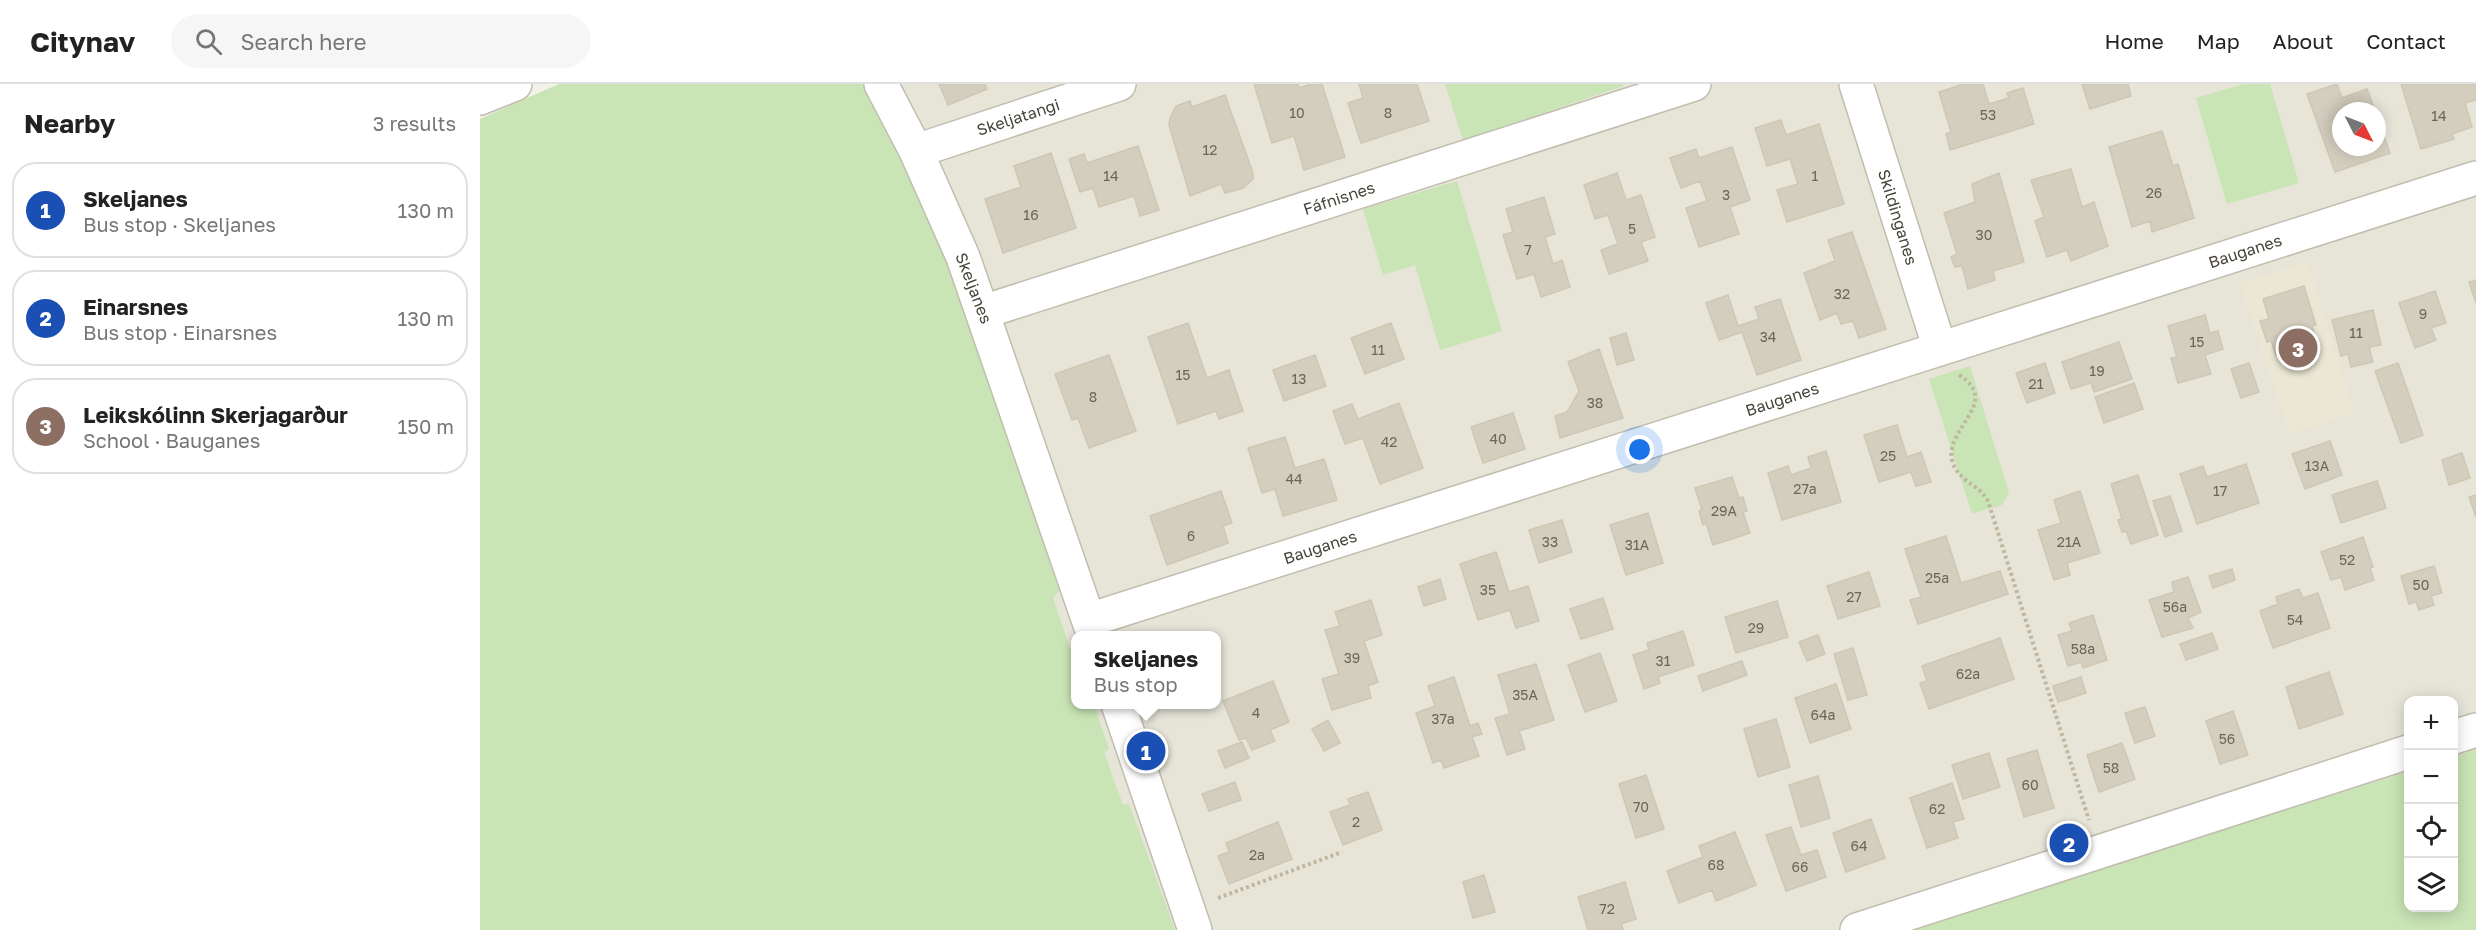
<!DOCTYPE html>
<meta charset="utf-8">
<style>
:root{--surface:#fff;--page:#f6f6f6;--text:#222;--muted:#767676;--line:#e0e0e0;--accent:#ea5d2a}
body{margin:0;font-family:"Golos Text",sans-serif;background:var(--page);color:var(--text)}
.controls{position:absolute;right:18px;bottom:18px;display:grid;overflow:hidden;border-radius:12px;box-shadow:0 3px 15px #0003}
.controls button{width:54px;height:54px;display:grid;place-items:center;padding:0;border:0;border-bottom:2px solid var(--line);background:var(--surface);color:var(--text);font:30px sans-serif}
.compass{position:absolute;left:1852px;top:18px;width:54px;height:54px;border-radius:50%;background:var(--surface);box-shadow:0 3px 15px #0003;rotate:132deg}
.you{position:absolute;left:1160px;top:366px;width:21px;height:21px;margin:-15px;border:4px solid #fff;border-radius:50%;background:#1a73e8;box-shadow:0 0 0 9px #1a73e833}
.badge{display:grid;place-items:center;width:39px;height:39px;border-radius:50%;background:var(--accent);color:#fff;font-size:20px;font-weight:700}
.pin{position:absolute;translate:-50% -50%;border:3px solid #fff;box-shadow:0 2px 6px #0006}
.popup{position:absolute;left:591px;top:547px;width:150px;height:78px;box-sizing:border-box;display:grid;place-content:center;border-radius:12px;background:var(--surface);filter:drop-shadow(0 2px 4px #0005);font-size:20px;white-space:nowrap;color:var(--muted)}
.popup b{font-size:22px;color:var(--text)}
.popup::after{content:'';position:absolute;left:50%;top:100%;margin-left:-12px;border:12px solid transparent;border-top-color:var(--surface)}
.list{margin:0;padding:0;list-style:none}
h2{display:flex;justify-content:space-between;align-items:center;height:78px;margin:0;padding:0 24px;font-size:26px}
h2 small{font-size:20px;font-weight:400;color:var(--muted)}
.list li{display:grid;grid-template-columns:39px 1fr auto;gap:18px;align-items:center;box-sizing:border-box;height:96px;margin:0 12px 12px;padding:0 12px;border:2px solid var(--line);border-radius:24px}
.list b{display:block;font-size:22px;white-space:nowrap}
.list p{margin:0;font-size:20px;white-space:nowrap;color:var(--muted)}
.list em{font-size:20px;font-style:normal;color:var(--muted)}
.icon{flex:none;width:33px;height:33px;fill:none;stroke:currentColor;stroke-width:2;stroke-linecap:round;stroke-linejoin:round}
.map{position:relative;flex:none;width:1996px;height:846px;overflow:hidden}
header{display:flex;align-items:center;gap:36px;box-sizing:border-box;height:84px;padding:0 30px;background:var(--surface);border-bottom:2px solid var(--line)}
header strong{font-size:28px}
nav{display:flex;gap:33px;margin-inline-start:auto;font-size:21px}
.search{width:420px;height:54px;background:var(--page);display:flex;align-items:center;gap:15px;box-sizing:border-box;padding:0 21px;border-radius:33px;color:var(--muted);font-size:22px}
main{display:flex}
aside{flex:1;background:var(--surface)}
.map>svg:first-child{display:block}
</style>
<header>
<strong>Citynav</strong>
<div class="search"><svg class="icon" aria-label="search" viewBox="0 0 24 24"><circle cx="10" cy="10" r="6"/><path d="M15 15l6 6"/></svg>Search here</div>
<nav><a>Home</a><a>Map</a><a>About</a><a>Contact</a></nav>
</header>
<main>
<aside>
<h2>Nearby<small>3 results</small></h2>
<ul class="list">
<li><span class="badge" style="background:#1a4fb4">1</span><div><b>Skeljanes</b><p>Bus stop · Skeljanes</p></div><em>130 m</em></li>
<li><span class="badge" style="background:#1a4fb4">2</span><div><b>Einarsnes</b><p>Bus stop · Einarsnes</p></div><em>130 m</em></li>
<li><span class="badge" style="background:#8d6e63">3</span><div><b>Leikskólinn Skerjagarður</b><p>School · Bauganes</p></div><em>150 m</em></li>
</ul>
</aside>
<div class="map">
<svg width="1996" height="846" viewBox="0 0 1996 846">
<rect width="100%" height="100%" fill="#f3f1e9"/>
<path fill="#e7e4d8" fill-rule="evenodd" d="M 354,0 L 1996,0 L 1996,674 L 1974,681 L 1974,616 L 1928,616 L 1928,696 L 1463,846 L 687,846 L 607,621 L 736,620 L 736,552 L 596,552 L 595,589 ZM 1861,27 L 1897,27 L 1897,63 L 1861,63 Z"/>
<path fill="#ebe7d4" d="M 1827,177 L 1875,329 L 1809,350 L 1759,199 Z"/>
<path fill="#c9e4b5" d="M 79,0 L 382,0 L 412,52 L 441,110 L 494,246 L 579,507 L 573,514 L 592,570 L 595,570 L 596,620 L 614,621 L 629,665 L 624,668 L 643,721 L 649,720 L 695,846 L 0,846 L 0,35 Z
M 965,0 L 1142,0 L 1143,2 L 983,56 Z
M 1764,0 L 1790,0 L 1819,99 L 1747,120 L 1716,14 Z
M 977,97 L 1022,247 L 960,266 L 935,181 L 903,191 L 883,125 Z
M 1490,282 L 1529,409 L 1522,421 L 1492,430 L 1449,295 Z
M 1996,665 L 1996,846 L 1431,846 L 1928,687 L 1928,824 L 1974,824 L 1974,672 Z"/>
<path fill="#d4cebf" stroke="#cec7b3" stroke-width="1.5" d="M 459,0 L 505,0 L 507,5 L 468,21 Z
M 774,0 L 818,0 L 819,4 L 831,0 L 842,0 L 865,73 L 824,86 L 814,52 L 792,59 Z
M 879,0 L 937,0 L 949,37 L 881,59 L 868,19 L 883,14 Z
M 1484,0 L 1503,0 L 1509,20 L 1529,14 L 1527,9 L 1543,4 L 1554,40 L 1470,66 L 1466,50 L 1471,48 L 1459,8 Z
M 1602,0 L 1648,0 L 1651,12 L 1610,25 Z
M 1857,0 L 1862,14 L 1887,5 L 1895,27 L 1861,27 L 1861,63 L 1897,63 L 1897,33 L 1910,69 L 1855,88 L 1827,10 Z
M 1921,0 L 1996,0 L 1996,16 L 1985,19 L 1992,43 L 1972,50 L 1974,55 L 1941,65 Z
M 745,11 L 773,89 L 773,95 L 763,104 L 745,109 L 741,100 L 710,112 L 689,41 L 690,34 L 696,22 L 710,17 L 712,23 Z
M 1301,36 L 1306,51 L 1339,40 L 1364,120 L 1307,138 L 1297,106 L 1318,100 L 1310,75 L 1287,82 L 1275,44 Z
M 1682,47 L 1693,82 L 1698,80 L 1714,134 L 1672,148 L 1670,137 L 1652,143 L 1629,63 Z
M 658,62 L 679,126 L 660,132 L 654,112 L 619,123 L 613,104 L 600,108 L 589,75 L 604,70 L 607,79 Z
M 1252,63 L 1270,116 L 1250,123 L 1259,150 L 1219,163 L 1206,124 L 1227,117 L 1220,97 L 1201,104 L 1190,74 L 1216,65 L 1219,74 Z
M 571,69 L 596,144 L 523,169 L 505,115 L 541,103 L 534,82 Z
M 1591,85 L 1602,123 L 1614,118 L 1628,162 L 1591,177 L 1587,166 L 1567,173 L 1555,137 L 1564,133 L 1551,96 Z
M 1137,89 L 1146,116 L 1161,111 L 1175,153 L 1161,158 L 1168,177 L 1129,190 L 1121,166 L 1138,160 L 1128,131 L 1115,135 L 1104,101 Z
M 1519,89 L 1544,178 L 1513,187 L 1515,196 L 1488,205 L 1482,182 L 1475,183 L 1471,173 L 1477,170 L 1464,129 L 1495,118 L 1492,100 Z
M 1064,113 L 1075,150 L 1065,153 L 1073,180 L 1082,176 L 1090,203 L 1061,213 L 1054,190 L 1037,195 L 1023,151 L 1033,148 L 1026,125 Z
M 1372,148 L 1406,245 L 1379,254 L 1373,237 L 1361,240 L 1357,229 L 1340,236 L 1324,189 L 1355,177 L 1348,156 Z
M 1996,196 L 1996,219 L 1989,198 Z
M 1824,202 L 1836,241 L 1832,242 L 1837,258 L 1796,271 L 1791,257 L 1787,258 L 1780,237 L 1789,235 L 1783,215 Z
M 1955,207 L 1966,239 L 1951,244 L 1956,256 L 1935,264 L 1919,219 Z
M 1248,211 L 1258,242 L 1279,235 L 1275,223 L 1300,215 L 1321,276 L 1277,291 L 1262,248 L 1239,256 L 1226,219 Z
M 1893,226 L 1901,261 L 1889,263 L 1893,278 L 1871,283 L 1868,270 L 1861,272 L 1852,236 Z
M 1725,231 L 1730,249 L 1738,247 L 1743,265 L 1725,271 L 1731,290 L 1698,299 L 1691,274 L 1697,273 L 1688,242 Z
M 708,239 L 727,294 L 749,286 L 763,327 L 739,335 L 736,327 L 698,340 L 668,253 Z
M 911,239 L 924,275 L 885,290 L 871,254 Z
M 1146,249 L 1154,276 L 1137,281 L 1130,254 Z
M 1639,258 L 1652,295 L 1614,308 L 1611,299 L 1591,305 L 1582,278 Z
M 1119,265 L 1143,334 L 1080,354 L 1075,332 L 1087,328 L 1099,307 L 1088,278 Z
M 629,271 L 656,347 L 609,364 L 598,334 L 592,336 L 575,290 Z
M 835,271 L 846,302 L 804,317 L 793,286 Z
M 1565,279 L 1575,309 L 1547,319 L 1536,289 Z
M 1769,279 L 1779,308 L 1761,314 L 1751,285 Z
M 1918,279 L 1943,351 L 1921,359 L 1895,287 Z
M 1654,299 L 1663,325 L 1624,339 L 1615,313 Z
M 919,319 L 943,384 L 900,400 L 883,354 L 865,360 L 853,327 L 872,320 L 878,335 Z
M 1033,329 L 1045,365 L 1003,379 L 991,343 Z
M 1417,341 L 1427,373 L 1441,368 L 1451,398 L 1436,402 L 1431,388 L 1399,398 L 1384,351 Z
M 805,353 L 815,384 L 844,375 L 857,416 L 803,432 L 795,405 L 782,409 L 768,364 Z
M 1850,357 L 1862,391 L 1825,405 L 1812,370 Z
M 1346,367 L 1361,418 L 1302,436 L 1288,389 L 1308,382 L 1311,391 L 1331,384 L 1328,373 Z
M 1982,369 L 1990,394 L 1969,401 L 1962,376 Z
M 1766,380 L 1779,419 L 1717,440 L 1700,390 L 1723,382 L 1727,393 Z
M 1658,391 L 1678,451 L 1651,460 L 1646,447 L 1642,448 L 1638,436 L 1642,435 L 1631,400 Z
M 1252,393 L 1259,414 L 1263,413 L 1267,427 L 1263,428 L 1270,449 L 1233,461 L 1226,439 L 1223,441 L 1219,427 L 1222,426 L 1215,404 Z
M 1897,397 L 1906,424 L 1861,439 L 1852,411 Z
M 741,407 L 752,439 L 743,442 L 748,459 L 687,481 L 670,432 Z
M 1600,407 L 1620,469 L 1587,479 L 1590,491 L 1574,496 L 1558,446 L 1581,439 L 1574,416 Z
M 1996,411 L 1996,433 L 1989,413 Z
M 1690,412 L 1702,447 L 1685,453 L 1673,417 Z
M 1168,429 L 1183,479 L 1146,491 L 1130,441 Z
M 1082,436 L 1092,468 L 1059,479 L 1049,446 Z
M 1466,452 L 1481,499 L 1520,487 L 1528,510 L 1438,540 L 1430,516 L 1441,513 L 1425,465 Z
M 1883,453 L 1893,483 L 1890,484 L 1894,496 L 1865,506 L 1861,493 L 1851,496 L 1841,468 Z
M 1016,468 L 1029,508 L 1048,502 L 1059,537 L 1036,544 L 1030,526 L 998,536 L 980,480 Z
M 1954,482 L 1962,509 L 1951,512 L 1954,521 L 1939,526 L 1936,518 L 1929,520 L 1921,492 Z
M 1752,485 L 1755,496 L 1733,504 L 1729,492 Z
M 1389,488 L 1400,522 L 1358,535 L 1347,502 Z
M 1708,493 L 1721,528 L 1708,534 L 1713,544 L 1682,553 L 1669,516 L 1694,508 L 1692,498 Z
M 960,495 L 966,515 L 944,522 L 938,503 Z
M 1819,505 L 1823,514 L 1838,509 L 1850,544 L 1793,564 L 1780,527 L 1798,520 L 1796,513 Z
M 1123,514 L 1133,545 L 1101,555 L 1090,525 Z
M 891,516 L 902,551 L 884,557 L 898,598 L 888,602 L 891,614 L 852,626 L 842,595 L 859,590 L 845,546 L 860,542 L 855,528 Z
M 1297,517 L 1308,553 L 1256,569 L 1245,533 Z
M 1613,531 L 1627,576 L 1603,584 L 1601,578 L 1588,582 L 1578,551 L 1592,547 L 1589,539 Z
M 1203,547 L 1214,581 L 1178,593 L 1180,599 L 1164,605 L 1153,571 L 1169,566 L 1167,559 Z
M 1732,549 L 1738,565 L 1706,576 L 1700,560 Z
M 1338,551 L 1345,570 L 1327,577 L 1319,558 Z
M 1520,554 L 1534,595 L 1449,625 L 1440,599 L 1447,597 L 1442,582 Z
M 1373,564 L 1387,611 L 1368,616 L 1354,570 Z
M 1120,569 L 1137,617 L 1105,628 L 1088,581 Z
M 1262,577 L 1267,591 L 1223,607 L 1218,592 Z
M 1056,580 L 1074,636 L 1039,647 L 1045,665 L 1027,671 L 1015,634 L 1030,630 L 1018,591 Z
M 1849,588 L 1863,630 L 1819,645 L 1806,603 Z
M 974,593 L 990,642 L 998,639 L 1002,650 L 992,653 L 999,672 L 964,684 L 961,676 L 953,679 L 936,629 L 955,622 L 948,602 Z
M 1601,593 L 1606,609 L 1578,618 L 1573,602 Z
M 793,597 L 809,638 L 790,646 L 795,657 L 772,666 L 766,654 L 759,656 L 743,617 Z
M 1356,600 L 1371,645 L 1330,659 L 1315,614 Z
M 1665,623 L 1675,652 L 1655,659 L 1645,629 Z
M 1753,627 L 1768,671 L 1740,680 L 1726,637 Z
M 1296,635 L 1310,683 L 1278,693 L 1264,645 Z
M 848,636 L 860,659 L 844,667 L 832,645 Z
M 762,658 L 769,674 L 745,684 L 738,667 Z
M 1642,659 L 1655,695 L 1619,708 L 1607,671 Z
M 1557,666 L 1574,724 L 1544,733 L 1527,675 Z
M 1509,669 L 1520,703 L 1483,715 L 1472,681 Z
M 1166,691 L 1184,745 L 1156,754 L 1139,700 Z
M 1338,692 L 1350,734 L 1321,743 L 1309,701 Z
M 755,698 L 761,716 L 729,727 L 722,710 Z
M 1472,699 L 1484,735 L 1473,738 L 1478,754 L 1447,764 L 1430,714 Z
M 888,708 L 902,746 L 863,761 L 850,728 L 870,721 L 868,715 Z
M 1391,735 L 1405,774 L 1366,788 L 1353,749 Z
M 798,738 L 812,775 L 749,800 L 738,772 L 749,768 L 746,759 Z
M 1311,743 L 1321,771 L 1337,766 L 1346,793 L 1306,807 L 1286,751 Z
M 1255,748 L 1276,801 L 1236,817 L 1232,806 L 1199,819 L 1187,787 L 1223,773 L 1219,762 Z
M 1004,791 L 1015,828 L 993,834 L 983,798 Z
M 1145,798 L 1156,835 L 1141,840 L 1143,846 L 1108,846 L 1098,813 Z"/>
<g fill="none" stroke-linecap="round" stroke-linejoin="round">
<g stroke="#c1bdaf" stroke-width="36">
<path id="minor" d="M 401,0 L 436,67 L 483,173 L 614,552
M 1376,0 L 1460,265
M 0,14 L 35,0
M 436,67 L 639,0
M 503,228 L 1214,0
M 609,536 L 1996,94
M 638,620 L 715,846
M 1974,653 L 1996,646
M 1377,846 L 1928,668"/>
</g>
<path stroke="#bfb79f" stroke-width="4" stroke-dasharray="3 3" stroke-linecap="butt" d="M 1479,291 C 1522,318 1465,344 1472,376 C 1477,397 1499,400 1508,417 L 1609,736
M 738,814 L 862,768"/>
<use href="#minor" stroke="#fff" stroke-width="33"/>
</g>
<g text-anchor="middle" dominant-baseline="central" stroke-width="6" stroke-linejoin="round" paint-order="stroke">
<g font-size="14" fill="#6a665a">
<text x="817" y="28">10</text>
<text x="908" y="28">8</text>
<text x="1508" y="30">53</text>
<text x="1959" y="31">14</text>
<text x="730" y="65">12</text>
<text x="631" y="91">14</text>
<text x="1335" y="91">1</text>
<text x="1674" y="108">26</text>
<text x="1246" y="110">3</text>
<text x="551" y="130">16</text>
<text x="1152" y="144">5</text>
<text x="1504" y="150">30</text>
<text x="1048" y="165">7</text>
<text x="1362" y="209">32</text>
<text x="1943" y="229">9</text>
<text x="1876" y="248">11</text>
<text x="1288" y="252">34</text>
<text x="1717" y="257">15</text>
<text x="898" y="265">11</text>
<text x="1617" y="286">19</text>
<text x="703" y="290">15</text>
<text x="819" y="294">13</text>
<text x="1556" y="299">21</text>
<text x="613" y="312">8</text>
<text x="1115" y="318">38</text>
<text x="1018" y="354">40</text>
<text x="909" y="357">42</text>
<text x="1408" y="371">25</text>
<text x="1837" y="381">13A</text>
<text x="814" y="394">44</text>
<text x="1325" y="404">27a</text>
<text x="1740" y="406">17</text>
<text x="1244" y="426">29A</text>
<text x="711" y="451">6</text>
<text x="1070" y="457">33</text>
<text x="1589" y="457">21A</text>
<text x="1157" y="460">31A</text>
<text x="1867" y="475">52</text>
<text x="1457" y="493">25a</text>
<text x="1941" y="500">50</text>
<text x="1008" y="505">35</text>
<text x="1374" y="512">27</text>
<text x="1695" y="522">56a</text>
<text x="1815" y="535">54</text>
<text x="1276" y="543">29</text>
<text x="1603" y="564">58a</text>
<text x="872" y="573">39</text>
<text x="1183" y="576">31</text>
<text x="1488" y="589">62a</text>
<text x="1045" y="610">35A</text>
<text x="776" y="628">4</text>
<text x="1343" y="630">64a</text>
<text x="963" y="634">37a</text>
<text x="1747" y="654">56</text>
<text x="1631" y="683">58</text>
<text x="1550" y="700">60</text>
<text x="1161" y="722">70</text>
<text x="1457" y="724">62</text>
<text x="876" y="737">2</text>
<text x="1379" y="761">64</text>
<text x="777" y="770">2a</text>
<text x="1236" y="780">68</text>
<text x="1320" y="782">66</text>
<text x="1127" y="824">72</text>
</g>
<g font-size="16" fill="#464338" stroke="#fff">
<text transform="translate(538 33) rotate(-18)">Skeljatangi</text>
<text transform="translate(859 114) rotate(-18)">Fáfnisnes</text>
<text transform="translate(1418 133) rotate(73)">Skildinganes</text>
<text transform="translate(1765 167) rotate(-18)">Bauganes</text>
<text transform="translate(494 204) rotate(69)">Skeljanes</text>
<text transform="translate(1302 315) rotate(-18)">Bauganes</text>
<text transform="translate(840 463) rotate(-18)">Bauganes</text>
</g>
</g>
</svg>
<div class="controls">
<button>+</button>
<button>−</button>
<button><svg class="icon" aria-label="locate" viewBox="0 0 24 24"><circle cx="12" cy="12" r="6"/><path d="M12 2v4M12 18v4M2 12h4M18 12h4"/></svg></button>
<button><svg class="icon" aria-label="layers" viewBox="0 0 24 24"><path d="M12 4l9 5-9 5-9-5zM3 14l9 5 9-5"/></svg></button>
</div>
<svg class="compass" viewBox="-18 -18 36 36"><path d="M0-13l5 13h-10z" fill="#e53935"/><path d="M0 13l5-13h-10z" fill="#767676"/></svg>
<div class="you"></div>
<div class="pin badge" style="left:666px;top:667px;background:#1a4fb4">1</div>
<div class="popup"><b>Skeljanes</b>Bus stop</div>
<div class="pin badge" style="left:1589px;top:759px;background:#1a4fb4">2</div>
<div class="pin badge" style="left:1818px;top:264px;background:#8d6e63">3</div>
</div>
</main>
